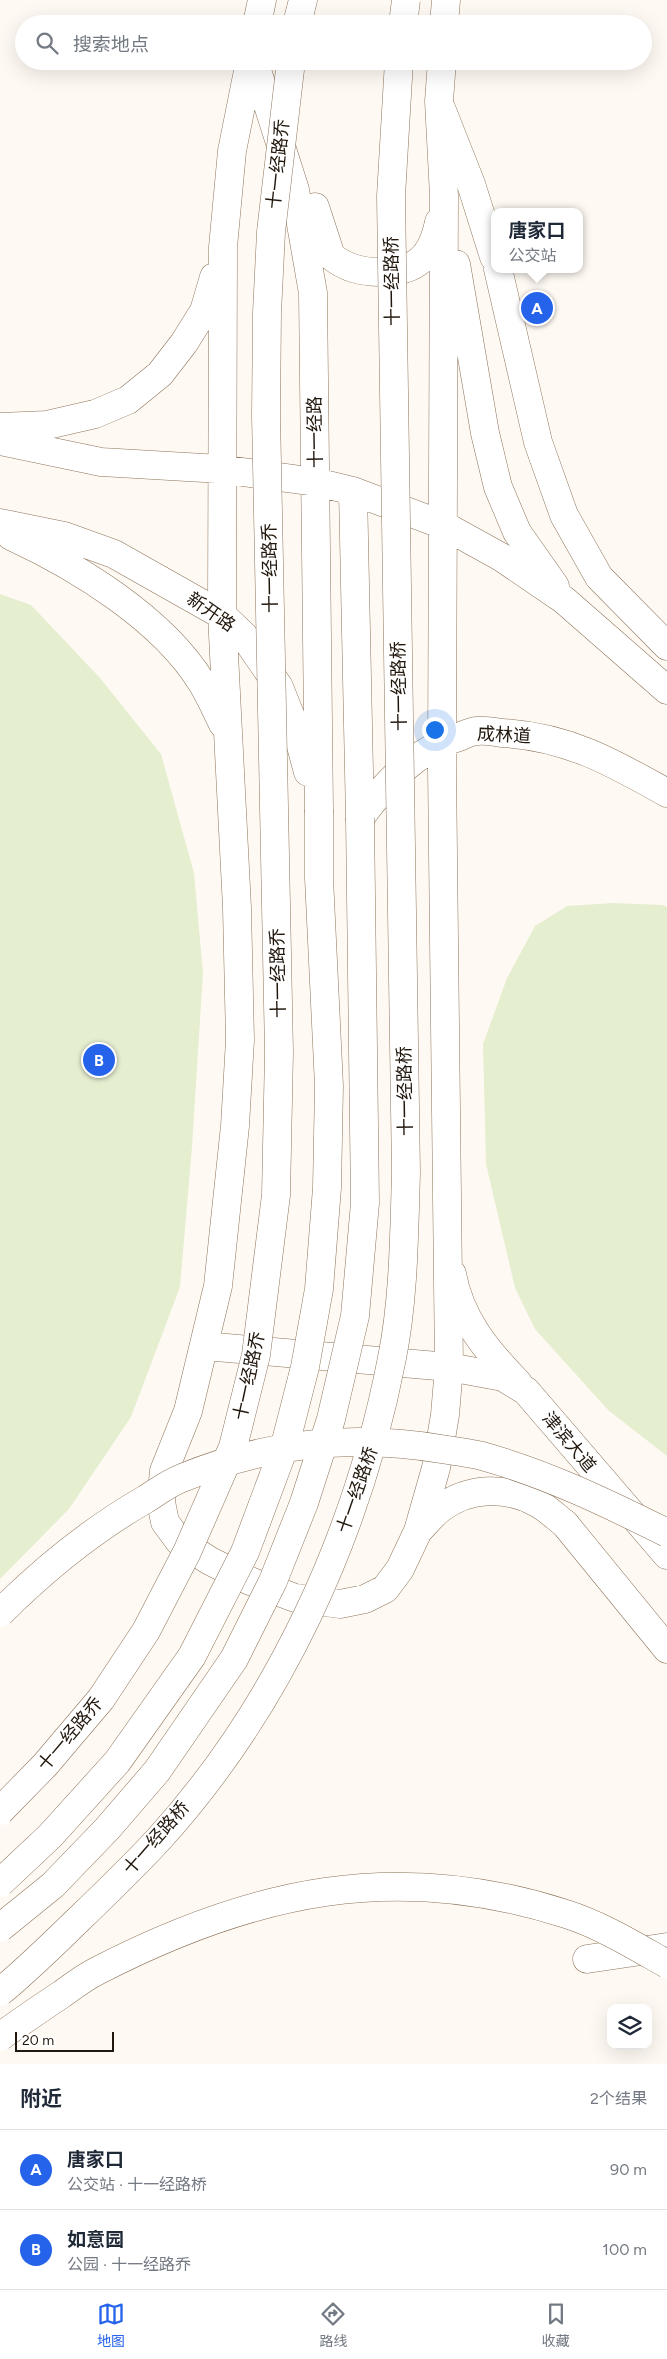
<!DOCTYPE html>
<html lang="zh">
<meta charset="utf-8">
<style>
:root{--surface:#fff;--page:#f6f6f7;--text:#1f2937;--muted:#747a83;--line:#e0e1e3;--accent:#2563eb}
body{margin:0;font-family:Figtree,"Noto Sans SC",sans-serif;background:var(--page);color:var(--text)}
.controls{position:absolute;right:15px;bottom:15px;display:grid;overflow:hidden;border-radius:10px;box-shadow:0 5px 20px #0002}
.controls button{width:45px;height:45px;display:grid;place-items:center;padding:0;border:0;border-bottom:1px solid var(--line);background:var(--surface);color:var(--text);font:25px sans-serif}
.scale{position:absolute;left:15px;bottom:12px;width:99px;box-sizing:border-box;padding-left:5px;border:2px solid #21170d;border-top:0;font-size:14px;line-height:18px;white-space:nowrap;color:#21170d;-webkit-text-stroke:4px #fff;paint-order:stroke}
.you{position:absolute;left:434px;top:729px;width:18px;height:18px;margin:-12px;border:4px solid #fff;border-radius:50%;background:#1a73e8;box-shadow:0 0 0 8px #1a73e833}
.badge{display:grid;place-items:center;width:32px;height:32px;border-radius:50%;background:var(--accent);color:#fff;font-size:16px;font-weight:700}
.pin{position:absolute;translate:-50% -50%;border:2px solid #fff;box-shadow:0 1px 5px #0006}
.popup{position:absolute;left:491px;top:208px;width:92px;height:65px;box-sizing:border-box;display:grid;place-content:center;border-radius:10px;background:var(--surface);filter:drop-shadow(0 1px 4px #0005);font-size:16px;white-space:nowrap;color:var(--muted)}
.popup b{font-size:19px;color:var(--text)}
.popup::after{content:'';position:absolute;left:50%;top:100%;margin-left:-10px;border:10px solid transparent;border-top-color:var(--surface)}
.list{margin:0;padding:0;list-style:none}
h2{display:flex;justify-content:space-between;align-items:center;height:65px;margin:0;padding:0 20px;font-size:21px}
h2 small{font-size:16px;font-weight:400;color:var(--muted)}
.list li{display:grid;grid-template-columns:32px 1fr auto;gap:15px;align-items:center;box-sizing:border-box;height:80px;padding:0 20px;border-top:1px solid var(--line)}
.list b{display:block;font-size:19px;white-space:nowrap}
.list p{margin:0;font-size:16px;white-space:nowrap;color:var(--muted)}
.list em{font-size:16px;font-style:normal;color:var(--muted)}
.icon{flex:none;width:28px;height:28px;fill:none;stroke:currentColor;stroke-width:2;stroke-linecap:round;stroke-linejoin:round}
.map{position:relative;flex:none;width:667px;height:2064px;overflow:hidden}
.search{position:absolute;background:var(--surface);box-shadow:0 5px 20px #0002;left:15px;right:15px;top:15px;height:55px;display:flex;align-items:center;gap:12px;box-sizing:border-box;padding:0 18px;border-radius:28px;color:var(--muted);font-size:19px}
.sheet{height:225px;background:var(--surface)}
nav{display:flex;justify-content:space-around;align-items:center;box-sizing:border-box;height:70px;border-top:1px solid var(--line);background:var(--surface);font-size:14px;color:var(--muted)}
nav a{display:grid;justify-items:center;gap:2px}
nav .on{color:var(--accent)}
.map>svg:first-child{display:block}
</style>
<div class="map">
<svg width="667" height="2064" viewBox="0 0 667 2064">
<rect width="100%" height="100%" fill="#fff9f3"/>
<path fill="#e6eed0" d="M 0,594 L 31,605 L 100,678 L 161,754 L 194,873 L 203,973 L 192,1147 L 180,1287 L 131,1417 L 69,1509 L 0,1579 Z
M 613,903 L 663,905 L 667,907 L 667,1456 L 608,1410 L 535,1329 L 515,1288 L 486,1164 L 483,1044 L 507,978 L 535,926 L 567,906 Z"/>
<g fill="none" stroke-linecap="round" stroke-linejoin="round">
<g stroke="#8d745a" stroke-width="29">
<path id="street" d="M 587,1959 L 667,1947"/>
</g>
<g stroke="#8d745a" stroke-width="29">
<path id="secondary" d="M 441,108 L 471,184 L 494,257
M 498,269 L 538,442 L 564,515 L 599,577 L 667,646
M 452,1274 C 460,1319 487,1351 518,1383
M 204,1346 L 449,1367 L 503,1377 L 526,1391 L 667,1555
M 565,1524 L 667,1649"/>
</g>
<g stroke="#8d745a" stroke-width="29">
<path id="primary" d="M 257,24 L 262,0
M 297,24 L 303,0
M 444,24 L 446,0
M 250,61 L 232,151 L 223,247 L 222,615 L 237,908 L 240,1040 L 235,1126 L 218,1286 L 188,1411 L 164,1471 L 161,1502 L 165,1522 L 179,1541 L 210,1561 L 250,1581 L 295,1598 L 340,1604 L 365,1599 L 385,1589 L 400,1569 L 418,1531 L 436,1468 L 445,1415 L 449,1367 L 442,768 L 444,196 L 439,101 L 442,61
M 254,61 L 295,190 L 313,293 L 319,810
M 315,207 L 331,256 C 346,268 361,272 381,272 C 416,272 432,257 439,222
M 456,264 L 485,433 L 498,487 L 517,532 L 555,586
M 0,427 L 47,425 L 95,414 L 128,400 L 160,374 L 184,343 L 204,311 L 214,277
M 0,441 L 101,462 L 221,469 L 316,482 L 353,491 L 443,525 L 501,557 L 564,600 L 667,690
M 353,491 L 360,818
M 0,523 L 64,536 L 114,554 L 222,615 L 244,636 L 279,687 L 298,735 L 308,772
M 11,536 C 78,567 163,619 202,683 C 210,696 216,710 223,724
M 360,818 C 386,782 415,751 459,737 C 464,735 471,731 477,731 C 485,730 495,732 503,733 C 568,737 612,762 667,793
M 419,1530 C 426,1523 433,1514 441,1508 C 469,1487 506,1486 537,1503 C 547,1508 556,1517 565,1524"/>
</g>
<use href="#street" stroke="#fff" stroke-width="28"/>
<use href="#secondary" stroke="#fff" stroke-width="28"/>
<use href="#primary" stroke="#fff" stroke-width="28"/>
<g stroke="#8d745a" stroke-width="29" stroke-linecap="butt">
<path id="primary-bridge" d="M 403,24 L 406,0
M 0,1811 L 45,1765 L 101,1699 L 146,1631 L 187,1552 L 233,1447 L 256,1355 L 276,1195 L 279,1052 L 266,415 L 267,313 L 271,232 L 291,61
M 0,1883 L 50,1836 L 117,1762 L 192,1656 L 245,1552 L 285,1445 L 305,1367 L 319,1289 L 327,1188 L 329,1086 L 319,878 L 319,810
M 0,1928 L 53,1885 L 107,1829 L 157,1771 L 234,1659 L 273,1581 L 304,1503 L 331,1419 L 355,1316 L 365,1203 L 360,818
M 0,1992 C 27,1970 52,1945 77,1921 C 104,1895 132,1868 158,1840 C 279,1707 358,1534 392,1358 C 404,1298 404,1235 406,1173 L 391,196 L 399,61"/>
</g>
<g stroke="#8d745a" stroke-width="29" stroke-linecap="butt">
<path id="highway-bridge" d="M 0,1613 C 44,1569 92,1530 146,1499 C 157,1492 169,1483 182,1478 C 267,1443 350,1434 441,1449 C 455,1451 469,1453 482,1456 C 547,1474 607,1503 667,1533
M 0,2037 C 20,2022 41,2008 62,1994 C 73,1986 85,1977 97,1971 C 252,1891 396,1859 566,1914 C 601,1925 635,1946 667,1964"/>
</g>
<use href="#primary-bridge" stroke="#fff" stroke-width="28"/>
<use href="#highway-bridge" stroke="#fff" stroke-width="28"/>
</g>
<g text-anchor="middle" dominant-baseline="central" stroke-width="4" stroke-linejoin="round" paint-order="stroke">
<g font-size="18" fill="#21170d" stroke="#fff">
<text transform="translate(278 164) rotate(-84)">十一经路乔</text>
<text transform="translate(392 281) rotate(-91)">十一经路桥</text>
<text transform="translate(315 432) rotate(-91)">十一经路</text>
<text transform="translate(270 568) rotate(-91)">十一经路乔</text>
<text transform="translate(211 612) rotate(35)">新开路</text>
<text transform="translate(399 686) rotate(-91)">十一经路桥</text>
<text transform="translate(504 735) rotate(3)">成林道</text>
<text transform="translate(278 973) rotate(-91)">十一经路乔</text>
<text transform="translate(405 1091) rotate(-91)">十一经路桥</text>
<text transform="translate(249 1376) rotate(-78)">十一经路乔</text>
<text transform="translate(569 1442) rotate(50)">津滨大道</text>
<text transform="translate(357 1490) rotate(-71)">十一经路桥</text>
<text transform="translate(70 1734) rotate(-50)">十一经路乔</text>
<text transform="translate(156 1838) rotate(-49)">十一经路桥</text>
</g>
</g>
</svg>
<div class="controls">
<button><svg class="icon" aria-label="layers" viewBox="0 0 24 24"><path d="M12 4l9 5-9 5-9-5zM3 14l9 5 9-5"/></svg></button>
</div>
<div class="scale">20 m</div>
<div class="you"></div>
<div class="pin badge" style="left:537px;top:308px">A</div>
<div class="popup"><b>唐家口</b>公交站</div>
<div class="pin badge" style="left:99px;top:1060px">B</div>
<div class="search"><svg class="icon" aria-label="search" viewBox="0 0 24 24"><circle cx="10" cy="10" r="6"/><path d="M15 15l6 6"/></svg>搜索地点</div>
</div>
<section class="sheet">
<h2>附近<small>2个结果</small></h2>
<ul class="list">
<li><span class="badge">A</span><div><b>唐家口</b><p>公交站 · 十一经路桥</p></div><em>90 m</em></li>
<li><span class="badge">B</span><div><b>如意园</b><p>公园 · 十一经路乔</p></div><em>100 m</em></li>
</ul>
</section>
<nav>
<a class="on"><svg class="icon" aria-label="map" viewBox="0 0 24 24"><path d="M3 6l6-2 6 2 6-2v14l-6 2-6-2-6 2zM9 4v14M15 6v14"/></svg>地图</a>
<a><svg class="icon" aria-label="directions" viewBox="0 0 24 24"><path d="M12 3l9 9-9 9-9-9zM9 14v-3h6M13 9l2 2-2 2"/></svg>路线</a>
<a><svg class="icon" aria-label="saved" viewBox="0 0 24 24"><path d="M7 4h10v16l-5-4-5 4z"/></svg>收藏</a>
</nav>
